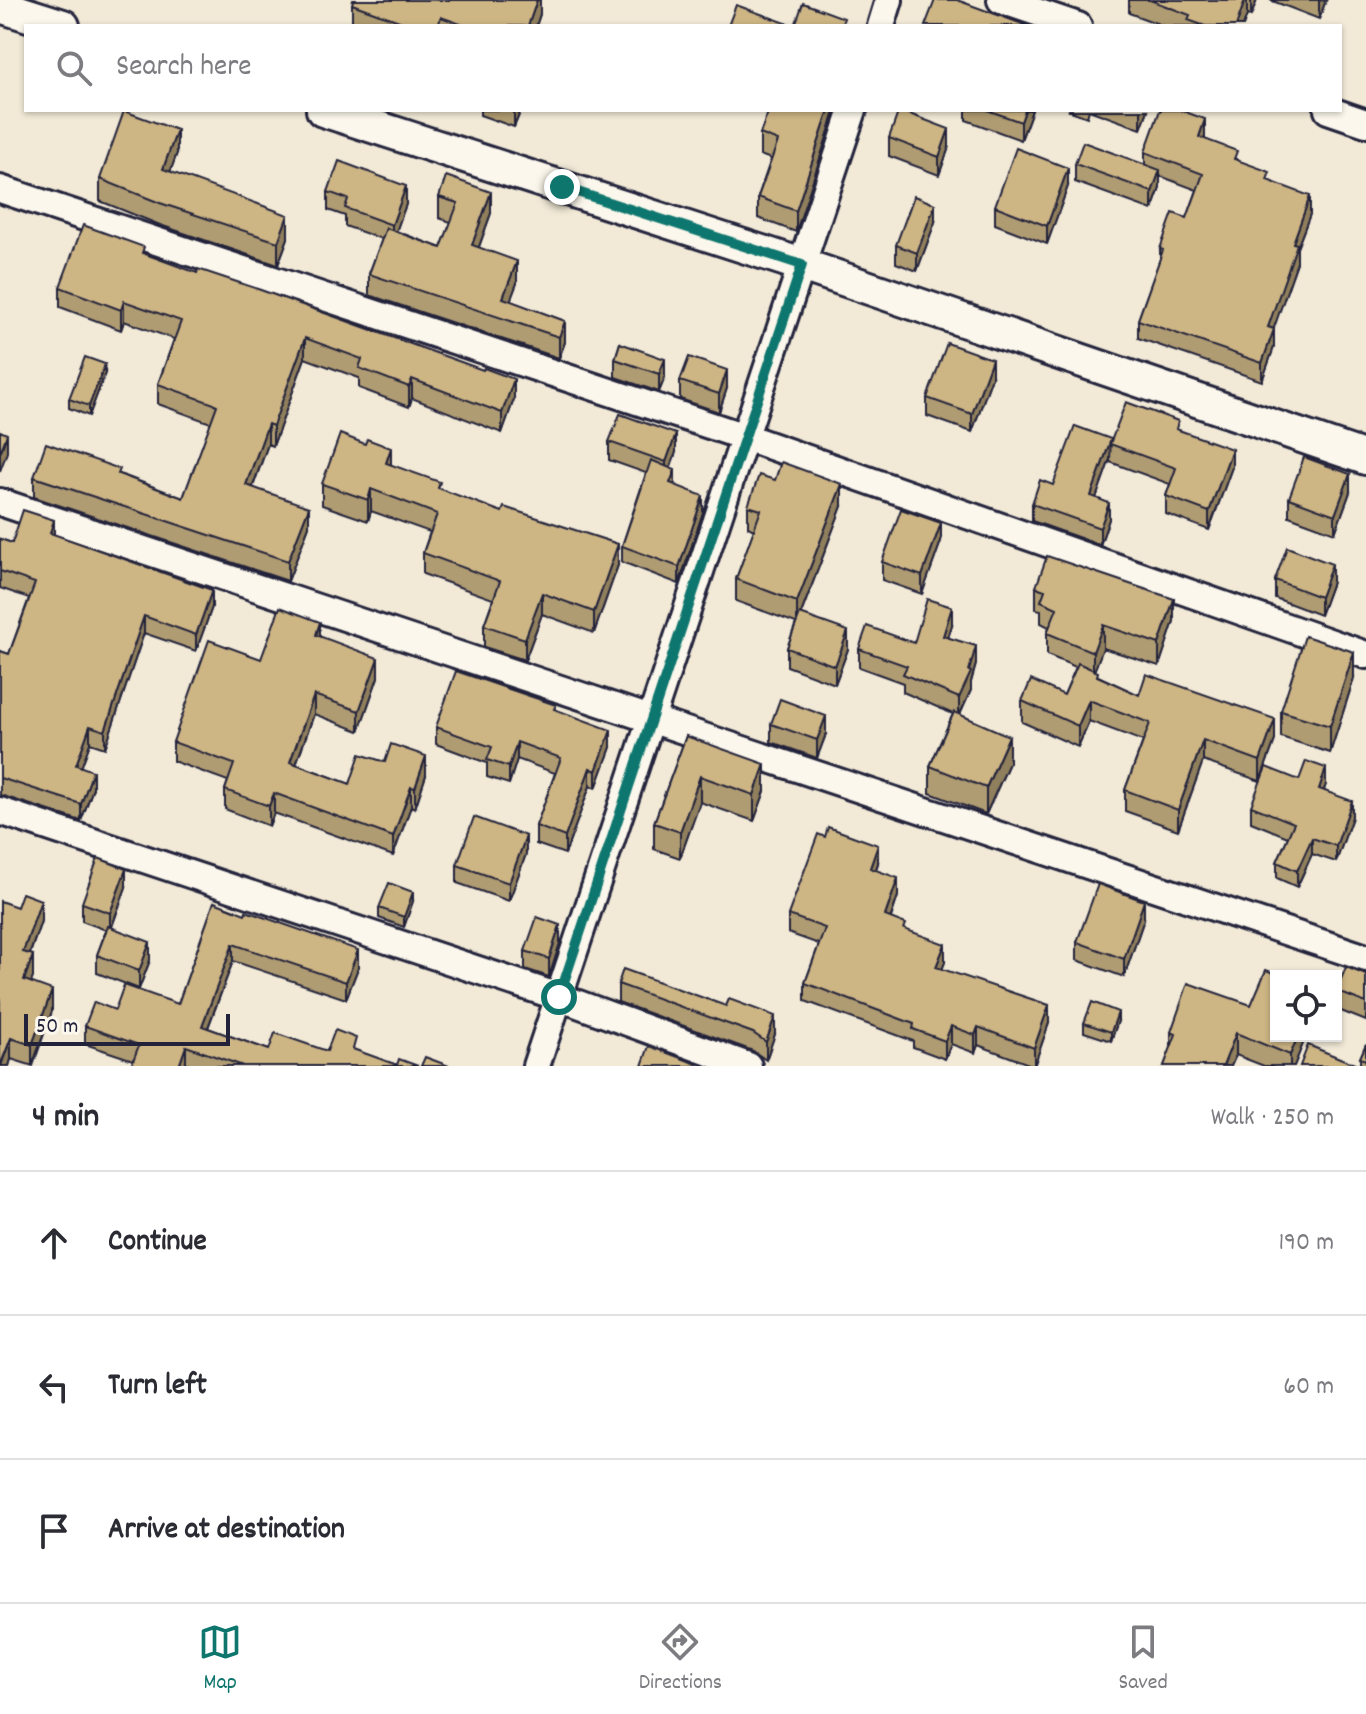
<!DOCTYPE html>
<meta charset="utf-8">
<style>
:root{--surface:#fff;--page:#f7f7f7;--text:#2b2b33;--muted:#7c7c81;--line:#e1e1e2;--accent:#0f766e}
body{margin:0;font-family:Dekko,sans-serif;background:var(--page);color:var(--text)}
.controls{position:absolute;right:24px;bottom:24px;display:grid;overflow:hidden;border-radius:0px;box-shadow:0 2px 6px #0004}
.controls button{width:72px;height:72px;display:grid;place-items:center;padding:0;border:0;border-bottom:2px solid var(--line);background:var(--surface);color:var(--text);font:40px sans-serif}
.scale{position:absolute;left:24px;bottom:20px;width:206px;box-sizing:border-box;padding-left:8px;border:4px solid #22223b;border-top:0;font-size:22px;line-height:28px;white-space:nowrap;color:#22223b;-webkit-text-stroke:6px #fbf7ec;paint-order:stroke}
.stop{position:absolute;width:24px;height:24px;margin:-18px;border:6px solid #0f766e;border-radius:50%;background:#fff}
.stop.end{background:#0f766e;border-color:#fff;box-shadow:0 2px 8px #0008}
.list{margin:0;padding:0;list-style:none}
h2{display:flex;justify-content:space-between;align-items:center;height:104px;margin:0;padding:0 32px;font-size:34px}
h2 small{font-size:26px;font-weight:400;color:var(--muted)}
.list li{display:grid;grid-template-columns:52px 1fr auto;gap:24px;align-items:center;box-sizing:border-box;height:144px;padding:0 32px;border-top:2px solid var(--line)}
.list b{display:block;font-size:30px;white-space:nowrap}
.list em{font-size:26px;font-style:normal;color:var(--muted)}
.icon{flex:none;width:44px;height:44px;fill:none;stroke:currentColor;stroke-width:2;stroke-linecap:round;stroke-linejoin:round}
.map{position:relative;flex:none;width:1366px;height:1066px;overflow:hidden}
.search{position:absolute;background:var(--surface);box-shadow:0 2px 6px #0004;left:24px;right:24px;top:24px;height:88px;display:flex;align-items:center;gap:20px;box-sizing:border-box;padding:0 28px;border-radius:0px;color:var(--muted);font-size:30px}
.sheet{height:536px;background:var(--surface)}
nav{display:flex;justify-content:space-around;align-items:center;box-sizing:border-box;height:112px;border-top:2px solid var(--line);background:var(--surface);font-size:22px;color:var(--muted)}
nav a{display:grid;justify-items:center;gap:4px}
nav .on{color:var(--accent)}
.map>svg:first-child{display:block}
</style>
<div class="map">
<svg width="1366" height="1066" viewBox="0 0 1366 1066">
<rect width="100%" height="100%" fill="#f2ead7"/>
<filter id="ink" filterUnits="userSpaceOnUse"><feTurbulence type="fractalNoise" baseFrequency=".0125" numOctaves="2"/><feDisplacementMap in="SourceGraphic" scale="16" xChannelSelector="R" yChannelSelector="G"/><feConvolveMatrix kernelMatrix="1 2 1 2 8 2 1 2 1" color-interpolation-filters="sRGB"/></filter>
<g filter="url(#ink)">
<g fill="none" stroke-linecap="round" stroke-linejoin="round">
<g stroke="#22223b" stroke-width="32">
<path id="minor" d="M 1001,0 L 1078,26
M 881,26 L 889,0
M 1328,110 L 1366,123
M 0,189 L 745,437 L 1366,655
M 0,502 L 1366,958
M 0,811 L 559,997 L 748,1066
M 536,1066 L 853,110"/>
</g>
<g stroke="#22223b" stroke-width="38">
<path id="tertiary" d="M 0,6 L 63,26
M 323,110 L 802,265 L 1366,458"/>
</g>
<use href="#minor" stroke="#fbf7ec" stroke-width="26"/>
<use href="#tertiary" stroke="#fbf7ec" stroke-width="32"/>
</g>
<path fill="#b09c72" stroke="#22223b" stroke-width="2" d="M 540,0 L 540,14 L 536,26 L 352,26 L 352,4 Z
M 1129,0 L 1257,0 L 1251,16 L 1247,15 L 1243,26 L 1164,26 L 1129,13 Z
M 1270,0 L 1326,0 L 1319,19 Z
M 480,110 L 521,110 L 514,127 L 480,115 Z
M 835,110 L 796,232 L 758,218 L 758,197 L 771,159 L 760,155 L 760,134 Z
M 966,110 L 1032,110 L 1021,140 L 966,120 Z
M 1068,110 L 1148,110 L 1141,129 L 1089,110 L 1087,117 Z
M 1205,137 L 1205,139 L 1270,181 L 1310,214 L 1297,248 L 1297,262 L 1273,329 L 1274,347 L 1262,381 L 1138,338 L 1138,320 L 1160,259 L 1160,249 L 1187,218 L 1197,190 L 1160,176 L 1160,188 L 1152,210 L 1075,182 L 1075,164 L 1145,164 L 1145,152 Z
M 889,138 L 949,147 L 939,175 L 889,156 Z
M 177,153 L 170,172 L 288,238 L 278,265 L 160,225 L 100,201 L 100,179 Z
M 1068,186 L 1047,244 L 995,224 L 995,206 Z
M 328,192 L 406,204 L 396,231 L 441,248 L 451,222 L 439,218 L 439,197 L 491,213 L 479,247 L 517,283 L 510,301 L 565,321 L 565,342 L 559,358 L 369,295 L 369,274 L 382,239 L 345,226 L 345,216 L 328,210 Z
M 935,222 L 917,271 L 896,263 L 896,245 Z
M 144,254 L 514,399 L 502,433 L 412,398 L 409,407 L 359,388 L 359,378 L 305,358 L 273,446 L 268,444 L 253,487 L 309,526 L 288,581 L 34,497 L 34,477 L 120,474 L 183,498 L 211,423 L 158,404 L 158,384 L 174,339 L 124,321 L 121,330 L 60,307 L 60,287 Z
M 620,343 L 665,377 L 659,392 L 615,377 L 615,359 Z
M 105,373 L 89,416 L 69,408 L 69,399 Z
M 992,377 L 972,432 L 927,416 L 927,398 Z
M 680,381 L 727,388 L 719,412 L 680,399 Z
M 1178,430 L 1232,467 L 1209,530 L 1166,514 L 1166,496 L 1170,484 L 1110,462 L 1110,459 L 1096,498 L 1109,519 L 1100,545 L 1032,521 L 1032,504 L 1053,485 L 1111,439 Z
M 609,442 L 676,452 L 670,468 L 675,485 L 703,512 L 679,584 L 622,562 L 622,546 L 646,473 L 609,460 Z
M 365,444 L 391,465 L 440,489 L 618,565 L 594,633 L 542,614 L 525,660 L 484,647 L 484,625 L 493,599 L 423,574 L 423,553 L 430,532 L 371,511 L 368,521 L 322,505 L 322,484 Z
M 1350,492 L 1335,533 L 1289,516 L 1289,498 Z
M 748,506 L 842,506 L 801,614 L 848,649 L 835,684 L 787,666 L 787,648 L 796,623 L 736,601 L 736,579 L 754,530 L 748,527 Z
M 54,535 L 212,607 L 196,651 L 144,633 L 105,748 L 90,743 L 81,767 L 93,788 L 81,821 L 0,795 L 0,651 L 9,654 L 29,598 L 0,588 L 0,539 L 12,543 Z
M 941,541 L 922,594 L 882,580 L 882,562 Z
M 1275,580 L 1332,582 L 1320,615 L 1275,598 Z
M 1036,587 L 1174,621 L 1159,666 L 1103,648 L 1094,671 L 1098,676 L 1139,695 L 1275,740 L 1260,781 L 1203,761 L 1178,830 L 1125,811 L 1125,790 L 1143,741 L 1089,721 L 1078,747 L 1022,722 L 1022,701 L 1064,695 L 1076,667 L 1047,655 L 1047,633 L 1049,627 L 1041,623 L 1041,610 L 1036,609 Z
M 952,625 L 948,638 L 976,664 L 971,682 L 971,690 L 960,715 L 1009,763 L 986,814 L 930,793 L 930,766 L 953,714 L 903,692 L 903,683 L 859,667 L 859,649 L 914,643 Z
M 320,637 L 378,677 L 359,731 L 314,714 L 296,764 L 350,784 L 385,762 L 426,775 L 415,808 L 411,806 L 393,856 L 274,813 L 269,826 L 225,809 L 225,790 L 228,781 L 173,761 L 173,742 L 261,659 Z
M 1354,678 L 1330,753 L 1281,737 L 1281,711 Z
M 556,710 L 611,747 L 596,788 L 590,786 L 565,854 L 536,844 L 536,826 L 555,773 L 517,759 L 509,784 L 487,777 L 487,763 L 436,744 L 436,727 Z
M 771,724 L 826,734 L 817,758 L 771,742 Z
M 686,736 L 765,791 L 754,821 L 700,802 L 680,858 L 654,849 L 654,823 Z
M 1299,780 L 1326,784 L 1324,790 L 1352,817 L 1336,862 L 1312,854 L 1297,887 L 1277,878 L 1277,862 L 1288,837 L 1251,822 L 1251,806 Z
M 526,854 L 509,901 L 457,883 L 457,865 Z
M 878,863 L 876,870 L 898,896 L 891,918 L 945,962 L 942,969 L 1049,1023 L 1034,1066 L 978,1045 L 975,1053 L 951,1044 L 945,1059 L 913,1047 L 913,1041 L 805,1001 L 805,983 L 819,944 L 788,933 L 788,915 Z
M 126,887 L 112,927 L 150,960 L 139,989 L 97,973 L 97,955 L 106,930 L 82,921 L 82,903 Z
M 413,901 L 404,927 L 379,918 L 379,908 Z
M 214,902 L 358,968 L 346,999 L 233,961 L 208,1028 L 269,1050 L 356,1051 L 397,1065 L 418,1066 L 193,1066 L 186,1064 L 133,1060 L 85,1044 L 85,1026 L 115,1010 L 178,1004 Z
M 17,907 L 41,921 L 30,954 L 33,977 L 31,982 L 52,1011 L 33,1066 L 11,1059 L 9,1066 L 0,1066 Z
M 1144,919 L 1124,977 L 1077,960 L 1077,942 Z
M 560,943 L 549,977 L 525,969 L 525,951 Z
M 1366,975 L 1366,1021 L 1336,1009 L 1336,991 Z
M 618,984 L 775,1034 L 766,1060 L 753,1051 L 618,1002 Z
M 1118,1021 L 1111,1041 L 1084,1032 L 1084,1023 Z
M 1171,1032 L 1306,1036 L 1294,1066 L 1264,1066 L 1236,1055 L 1231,1066 L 1164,1066 L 1171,1048 Z
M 1366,1044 L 1366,1066 L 1360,1066 L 1360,1058 Z"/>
<path fill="#907f5c" stroke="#22223b" stroke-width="2" d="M 537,0 L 540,0 L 540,14 L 536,26 L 528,26 Z
M 1245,0 L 1247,0 L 1247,15 L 1243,26 L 1236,26 Z
M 1251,0 L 1257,0 L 1251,16 Z
M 1319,0 L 1326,0 L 1319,19 Z
M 514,110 L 521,110 L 514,127 Z
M 829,110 L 835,110 L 835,112 L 796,232 L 796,211 Z
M 1025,110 L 1032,110 L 1021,140 L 1021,122 Z
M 1141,110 L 1148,110 L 1141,129 Z
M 1205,119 L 1205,137 L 1199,155 L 1199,137 Z
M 949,129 L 949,147 L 939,175 L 939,157 Z
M 177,130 L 177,153 L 163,192 L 163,169 Z
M 1068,168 L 1068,186 L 1047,244 L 1047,226 Z
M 1160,170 L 1160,188 L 1152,210 L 1152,192 Z
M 406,186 L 406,204 L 392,243 L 392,225 Z
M 491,192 L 491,213 L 472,266 L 472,245 Z
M 1310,196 L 1310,214 L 1297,248 L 1297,262 L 1268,345 L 1268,327 L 1293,243 Z
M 935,204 L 935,222 L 917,271 L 917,253 Z
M 288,215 L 288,238 L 278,265 L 278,242 Z
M 517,261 L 517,283 L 503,320 L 503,298 Z
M 124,301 L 124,321 L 121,330 L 121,310 Z
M 565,321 L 565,342 L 559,358 L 559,337 Z
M 1274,329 L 1274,347 L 1262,381 L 1262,363 Z
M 305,338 L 305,358 L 273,446 L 273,426 Z
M 665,359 L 665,377 L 659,392 L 659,374 Z
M 992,359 L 992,377 L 972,432 L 972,414 Z
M 105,364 L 105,373 L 89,416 L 89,406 Z
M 727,370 L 727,388 L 719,412 L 719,394 Z
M 412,379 L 412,398 L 409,407 L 409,387 Z
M 514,379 L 514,399 L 502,433 L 502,413 Z
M 268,424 L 268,444 L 246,505 L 246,485 Z
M 7,434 L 7,452 L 0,471 L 0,453 Z
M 676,434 L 676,452 L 666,480 L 666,462 Z
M 1111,439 L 1110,459 L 1091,512 L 1091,496 Z
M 391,448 L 391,469 L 386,463 Z
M 1232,449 L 1232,467 L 1209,530 L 1209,512 Z
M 675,470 L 675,487 L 670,483 Z
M 1350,474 L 1350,492 L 1335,533 L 1335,515 Z
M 842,484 L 842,506 L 797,624 L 797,602 Z
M 371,489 L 371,511 L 368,521 L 368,500 Z
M 703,496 L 703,512 L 679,584 L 679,567 Z
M 1109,503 L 1109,519 L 1100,545 L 1100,528 Z
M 309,507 L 309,526 L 288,581 L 288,561 Z
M 54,520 L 54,537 L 50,533 Z
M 941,523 L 941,541 L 922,594 L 922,576 Z
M 618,544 L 618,565 L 594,633 L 594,612 Z
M 1332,564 L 1332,582 L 1320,615 L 1320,597 Z
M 212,590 L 212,607 L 196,651 L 196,635 Z
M 542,593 L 542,614 L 525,660 L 525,639 Z
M 1174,599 L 1174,621 L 1159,666 L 1159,644 Z
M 952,607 L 952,625 L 943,654 L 943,636 Z
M 144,616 L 144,633 L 105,748 L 105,731 Z
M 320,622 L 320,642 L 316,635 Z
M 1103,625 L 1103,648 L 1093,674 L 1093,652 Z
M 848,631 L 848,649 L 835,684 L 835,666 Z
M 976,646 L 976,664 L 971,682 L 971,690 L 959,716 L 959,698 Z
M 1354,652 L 1354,678 L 1330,753 L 1330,726 Z
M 378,658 L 378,677 L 359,731 L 359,711 Z
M 314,695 L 314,714 L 290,781 L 290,762 Z
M 1089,700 L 1089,721 L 1078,747 L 1078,726 Z
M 826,716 L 826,734 L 817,758 L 817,740 Z
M 1275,719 L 1275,740 L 1260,781 L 1260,761 Z
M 90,726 L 90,743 L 76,782 L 76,765 Z
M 611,730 L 611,747 L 596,788 L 596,771 Z
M 1009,736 L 1009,763 L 986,814 L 986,788 Z
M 1203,740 L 1203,761 L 1178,830 L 1178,810 Z
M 517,742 L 517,759 L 509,784 L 509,767 Z
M 426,756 L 426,775 L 415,808 L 415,788 Z
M 765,764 L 765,791 L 754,821 L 754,795 Z
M 590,768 L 590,786 L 565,854 L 565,837 Z
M 1326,768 L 1326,784 L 1319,805 L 1319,789 Z
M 93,771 L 93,788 L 81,821 L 81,804 Z
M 700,776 L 700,802 L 680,858 L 680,832 Z
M 411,787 L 411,806 L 393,856 L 393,837 Z
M 274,793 L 274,813 L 269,826 L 269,806 Z
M 1352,801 L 1352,817 L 1336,862 L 1336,846 Z
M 526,836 L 526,854 L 509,901 L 509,883 Z
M 1312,838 L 1312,854 L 1297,887 L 1297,871 Z
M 878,845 L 878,863 L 870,886 L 870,868 Z
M 126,869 L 126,887 L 110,931 L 110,913 Z
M 898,878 L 898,896 L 885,934 L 885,916 Z
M 413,892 L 413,901 L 404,927 L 404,917 Z
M 41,900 L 41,921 L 23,973 L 23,952 Z
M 1144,901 L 1144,919 L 1124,977 L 1124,959 Z
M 560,925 L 560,943 L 549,977 L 549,959 Z
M 150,942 L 150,960 L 139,989 L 139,971 Z
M 233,944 L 233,961 L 202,1043 L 202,1026 Z
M 945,944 L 945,962 L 936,985 L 936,967 Z
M 358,950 L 358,968 L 346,999 L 346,982 Z
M 33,955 L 33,977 L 24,1001 L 24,980 Z
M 52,990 L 52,1011 L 32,1066 L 32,1045 Z
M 1049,1005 L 1049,1023 L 1034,1066 L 1034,1048 Z
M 1118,1012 L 1118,1021 L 1111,1041 L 1111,1032 Z
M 775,1016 L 775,1034 L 766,1060 L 766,1042 Z
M 951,1026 L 951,1044 L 945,1059 L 945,1041 Z
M 978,1027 L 978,1045 L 975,1053 L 975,1035 Z
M 1236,1033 L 1236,1055 L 1231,1066 L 1223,1066 Z
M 1298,1036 L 1306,1036 L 1294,1066 L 1290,1066 L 1290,1055 Z
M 11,1038 L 11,1059 L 9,1066 L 1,1066 Z
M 186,1046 L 186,1066 L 179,1066 Z"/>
<path fill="#cdb584" stroke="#22223b" stroke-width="2" d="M 353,0 L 537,0 L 528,26 L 466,26 L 441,17 L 438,26 L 413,26 L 352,4 Z
M 935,0 L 957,0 L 1028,26 L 925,26 Z
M 1150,0 L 1245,0 L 1236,26 L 1205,26 L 1188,20 L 1190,15 Z
M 803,3 L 844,18 L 841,26 L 795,26 Z
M 736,5 L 794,26 L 728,26 Z
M 769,110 L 829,110 L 796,211 L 758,197 L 778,141 L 760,134 Z
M 899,110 L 949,129 L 939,157 L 889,138 Z
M 987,110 L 1025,110 L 1021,122 Z
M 1160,110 L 1180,110 L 1205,119 L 1199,137 L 1237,151 L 1234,159 L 1270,172 L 1267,180 L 1310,196 L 1293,243 L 1297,244 L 1268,327 L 1274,329 L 1262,363 L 1138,320 L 1163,250 L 1160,249 L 1173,213 L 1187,218 L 1203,174 L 1145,152 Z
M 124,111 L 177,130 L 163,169 L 288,215 L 278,242 L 160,203 L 100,179 Z
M 1083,142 L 1160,170 L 1152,192 L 1075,164 Z
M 1016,148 L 1068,168 L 1047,226 L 995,206 Z
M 339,161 L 406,186 L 392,225 L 345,208 L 348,199 L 328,192 Z
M 446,176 L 491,192 L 472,245 L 517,261 L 503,298 L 565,321 L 559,337 L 369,274 L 386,228 L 441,248 L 458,203 L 439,197 Z
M 914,196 L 935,204 L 917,253 L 896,245 Z
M 83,225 L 144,247 L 142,253 L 197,273 L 198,269 L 255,288 L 483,370 L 484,368 L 514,379 L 502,413 L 412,379 L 409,387 L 359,368 L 362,359 L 305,338 L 273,426 L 268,424 L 246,485 L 309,507 L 288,561 L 34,477 L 46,443 L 120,469 L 118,474 L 183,498 L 217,405 L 158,384 L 181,321 L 124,301 L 121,310 L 60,287 Z
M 620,343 L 665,359 L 659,374 L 615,359 Z
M 947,343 L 992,359 L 972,414 L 927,398 Z
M 85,357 L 105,364 L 89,406 L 69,399 Z
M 689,357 L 727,370 L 719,394 L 680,381 Z
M 1126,402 L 1178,421 L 1176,429 L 1232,449 L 1209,512 L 1166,496 L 1176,468 L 1110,444 Z
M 620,414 L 676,434 L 666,462 L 609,442 Z
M 1075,426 L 1111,439 L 1091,496 L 1109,503 L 1100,528 L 1032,504 L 1040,480 L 1053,485 Z
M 0,431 L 7,434 L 0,453 Z
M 340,434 L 365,444 L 367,439 L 391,448 L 386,463 L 440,482 L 438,488 L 502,512 L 504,507 L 618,544 L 594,612 L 542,593 L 525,639 L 484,625 L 500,581 L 423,553 L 437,514 L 371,489 L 368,500 L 322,484 Z
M 1304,457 L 1350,474 L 1335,515 L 1289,498 Z
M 651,460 L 675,470 L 670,483 L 703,496 L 679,567 L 622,546 Z
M 781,462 L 842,484 L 797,602 L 736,579 L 761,510 L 748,506 L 759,475 L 775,480 Z
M 901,509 L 941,523 L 922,576 L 882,562 Z
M 23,510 L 54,520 L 50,533 L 212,590 L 196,635 L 144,616 L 105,731 L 90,726 L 76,765 L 93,771 L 81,804 L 0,778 L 0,651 L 9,654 L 35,583 L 0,571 L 0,539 L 12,543 Z
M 1287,547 L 1332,564 L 1320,597 L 1275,580 Z
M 1047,556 L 1174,599 L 1159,644 L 1103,625 L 1093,652 L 1047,633 L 1057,608 L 1041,601 L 1045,590 L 1036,587 Z
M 927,599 L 952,607 L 943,636 L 976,646 L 969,671 L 971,672 L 959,698 L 903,674 L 907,666 L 859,649 L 867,626 L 914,643 Z
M 280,607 L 320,622 L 316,635 L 378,658 L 359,711 L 314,695 L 290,762 L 350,784 L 360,754 L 385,762 L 391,744 L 426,756 L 415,788 L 411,787 L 393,837 L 274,793 L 269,806 L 225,790 L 234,764 L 173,742 L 209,640 L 261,659 Z
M 800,614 L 848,631 L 835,666 L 787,648 Z
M 1305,636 L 1354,652 L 1330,726 L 1281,711 Z
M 1078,663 L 1098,672 L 1097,676 L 1139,695 L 1146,674 L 1275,719 L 1260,761 L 1203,740 L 1178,810 L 1125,790 L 1150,723 L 1089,700 L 1078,726 L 1022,701 L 1031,680 L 1064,695 Z
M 456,671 L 556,705 L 554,709 L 611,730 L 596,771 L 590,768 L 565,837 L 536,826 L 561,758 L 517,742 L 509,767 L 487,760 L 492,747 L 436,727 Z
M 780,699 L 826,716 L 817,740 L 771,724 Z
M 954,712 L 1009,736 L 986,788 L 930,766 Z
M 686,736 L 765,764 L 754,795 L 700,776 L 680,832 L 654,823 Z
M 1306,761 L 1326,768 L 1319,789 L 1352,801 L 1336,846 L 1312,838 L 1297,871 L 1277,862 L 1294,823 L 1251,806 L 1266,767 L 1299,780 Z
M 474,817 L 526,836 L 509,883 L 457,865 Z
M 828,827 L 878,845 L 870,868 L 898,878 L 885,916 L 906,924 L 904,929 L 945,944 L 936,967 L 1049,1005 L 1034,1048 L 978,1027 L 975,1035 L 951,1026 L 945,1041 L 913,1029 L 914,1024 L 805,983 L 825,928 L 788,915 L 818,834 L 825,837 Z
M 98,858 L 126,869 L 110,913 L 82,903 Z
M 389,883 L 413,892 L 404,917 L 379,908 Z
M 1098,884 L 1144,901 L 1124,959 L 1077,942 Z
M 22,893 L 41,900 L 23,952 L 33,955 L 24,980 L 52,990 L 32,1045 L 11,1038 L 0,1066 L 0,901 L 17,907 Z
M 214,902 L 245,914 L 246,911 L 358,950 L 346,982 L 233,944 L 202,1026 L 269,1050 L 275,1033 L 327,1051 L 335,1030 L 356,1038 L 353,1049 L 397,1065 L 399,1059 L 418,1066 L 243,1066 L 186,1046 L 179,1066 L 131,1066 L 139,1045 L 85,1026 L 94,1002 L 115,1010 L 124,985 L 178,1004 Z
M 537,917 L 560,925 L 549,959 L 525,951 Z
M 108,926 L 150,942 L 139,971 L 97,955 Z
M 1346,967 L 1366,975 L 1366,1003 L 1336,991 Z
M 623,969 L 726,1006 L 729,999 L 775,1016 L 766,1042 L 753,1033 L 618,984 Z
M 1266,970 L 1282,976 L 1276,976 L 1276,1036 L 1298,1036 L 1290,1055 L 1236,1033 L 1223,1066 L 1164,1066 L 1176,1034 L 1171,1032 L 1188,983 L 1251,1005 Z
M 1092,1002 L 1118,1012 L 1111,1032 L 1084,1023 Z
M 1366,1044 L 1366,1060 L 1360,1058 Z
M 1308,1045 L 1357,1065 L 1357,1066 L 1300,1066 Z
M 649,1046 L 697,1064 L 696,1066 L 642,1066 Z
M 425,1057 L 449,1066 L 421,1066 Z"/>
</g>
<g fill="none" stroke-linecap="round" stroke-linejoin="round" filter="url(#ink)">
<path stroke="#0f766e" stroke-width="10" d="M 559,997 L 802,265 L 562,187"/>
</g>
</svg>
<div class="controls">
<button><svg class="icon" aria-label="locate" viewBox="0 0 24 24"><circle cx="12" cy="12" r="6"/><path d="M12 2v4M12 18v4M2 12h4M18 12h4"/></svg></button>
</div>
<div class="scale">50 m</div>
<div class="stop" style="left:559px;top:997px"></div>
<div class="stop end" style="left:562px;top:187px"></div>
<div class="search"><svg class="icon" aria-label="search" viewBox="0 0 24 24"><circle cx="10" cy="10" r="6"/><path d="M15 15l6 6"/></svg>Search here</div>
</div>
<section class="sheet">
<h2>4 min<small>Walk · 250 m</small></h2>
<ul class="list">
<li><svg class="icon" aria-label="ahead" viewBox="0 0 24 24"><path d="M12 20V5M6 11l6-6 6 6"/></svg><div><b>Continue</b></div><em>190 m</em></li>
<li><svg class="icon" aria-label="left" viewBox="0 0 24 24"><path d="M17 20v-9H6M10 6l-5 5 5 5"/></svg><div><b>Turn left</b></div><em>60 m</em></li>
<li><svg class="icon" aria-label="arrive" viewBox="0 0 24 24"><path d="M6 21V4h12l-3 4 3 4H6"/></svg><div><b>Arrive at destination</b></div></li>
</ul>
</section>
<nav>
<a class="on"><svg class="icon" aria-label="map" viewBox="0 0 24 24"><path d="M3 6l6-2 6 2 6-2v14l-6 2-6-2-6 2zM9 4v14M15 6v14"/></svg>Map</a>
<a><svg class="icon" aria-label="directions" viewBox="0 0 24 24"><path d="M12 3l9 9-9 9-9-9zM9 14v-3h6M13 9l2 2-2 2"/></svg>Directions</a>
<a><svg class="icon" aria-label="saved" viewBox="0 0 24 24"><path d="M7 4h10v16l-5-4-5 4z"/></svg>Saved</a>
</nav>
